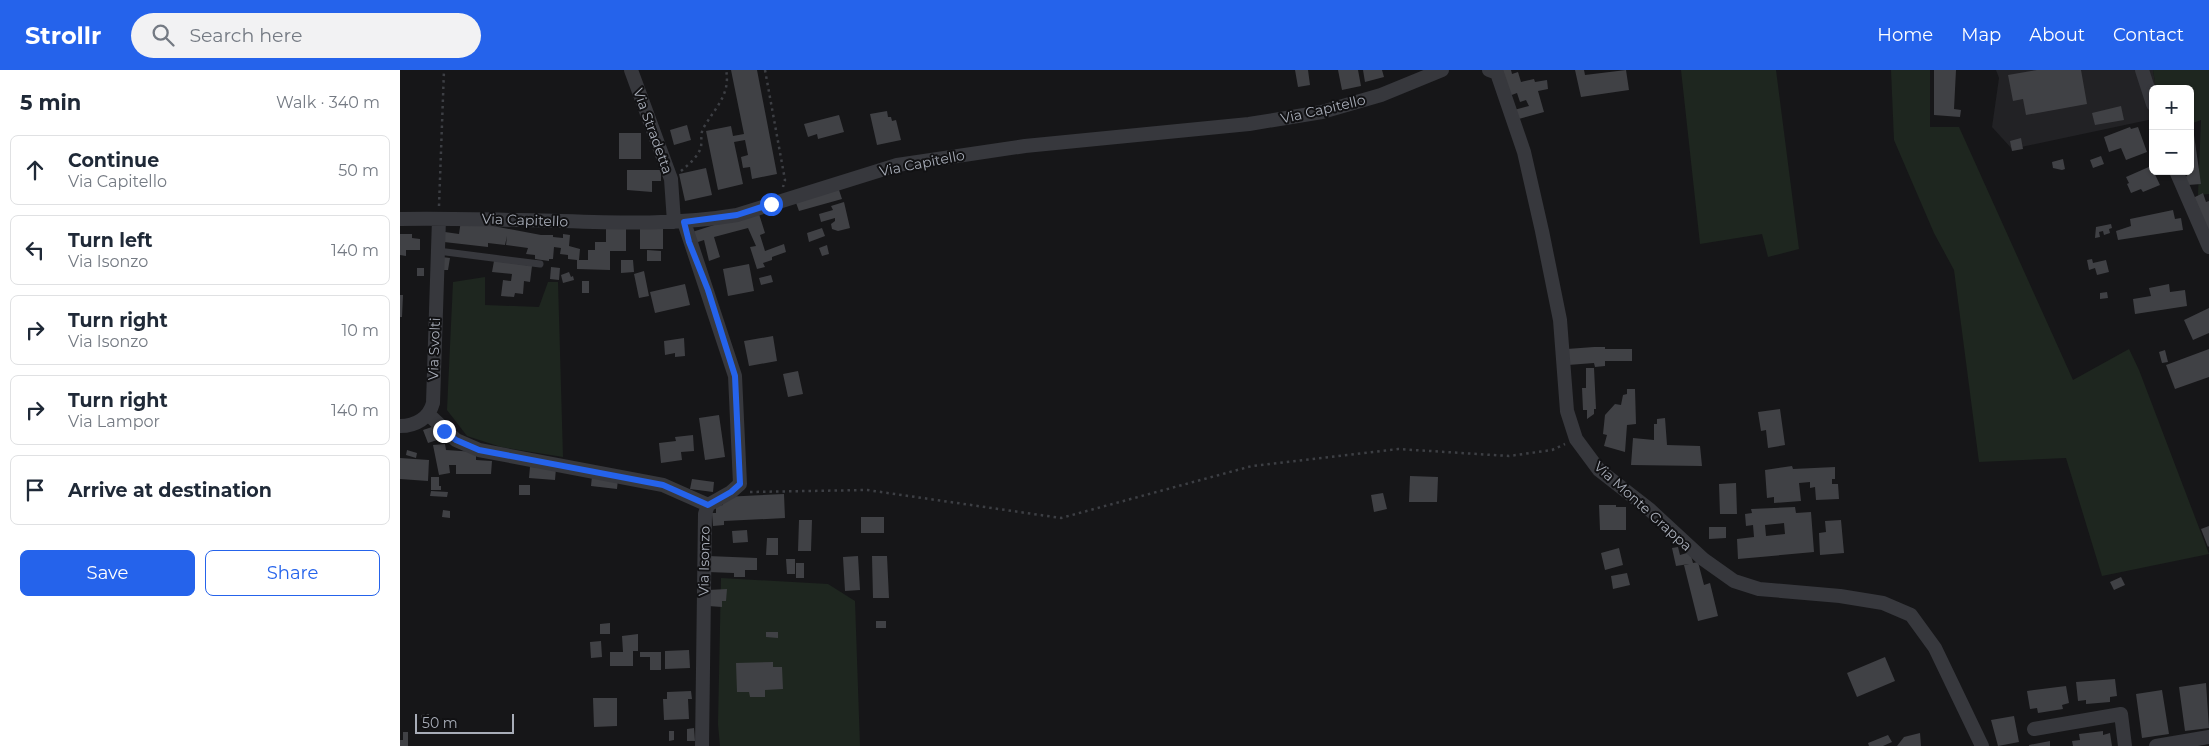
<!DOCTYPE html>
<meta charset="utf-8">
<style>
:root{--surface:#fff;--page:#f2f2f3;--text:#1f2937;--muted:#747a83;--line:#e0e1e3;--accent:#2563eb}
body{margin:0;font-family:Montserrat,sans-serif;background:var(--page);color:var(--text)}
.controls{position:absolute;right:15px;top:15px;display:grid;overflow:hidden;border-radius:8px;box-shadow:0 1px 4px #0004}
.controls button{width:45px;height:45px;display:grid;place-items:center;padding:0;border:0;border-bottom:1px solid var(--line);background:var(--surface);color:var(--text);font:25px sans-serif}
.scale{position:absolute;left:15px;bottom:12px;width:99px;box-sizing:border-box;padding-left:5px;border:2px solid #a8adb8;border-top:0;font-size:14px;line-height:18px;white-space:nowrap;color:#a8adb8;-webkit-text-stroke:4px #111113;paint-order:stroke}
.stop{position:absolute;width:15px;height:15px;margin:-11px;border:4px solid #2563eb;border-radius:50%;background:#fff}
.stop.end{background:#2563eb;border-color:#fff;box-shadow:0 1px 5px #0008}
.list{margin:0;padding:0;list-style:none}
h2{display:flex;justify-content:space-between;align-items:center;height:65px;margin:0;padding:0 20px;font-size:21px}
h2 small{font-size:16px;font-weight:400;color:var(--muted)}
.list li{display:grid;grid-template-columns:32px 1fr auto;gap:15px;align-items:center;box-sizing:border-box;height:70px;margin:0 10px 10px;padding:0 10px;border:1px solid var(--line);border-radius:8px}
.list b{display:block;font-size:19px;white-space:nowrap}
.list p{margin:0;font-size:16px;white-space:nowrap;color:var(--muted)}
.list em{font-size:16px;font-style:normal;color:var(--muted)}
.actions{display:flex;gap:10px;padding:15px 20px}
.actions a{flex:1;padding:11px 0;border:1px solid var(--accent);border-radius:8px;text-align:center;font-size:18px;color:var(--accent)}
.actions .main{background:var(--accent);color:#fff}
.icon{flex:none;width:28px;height:28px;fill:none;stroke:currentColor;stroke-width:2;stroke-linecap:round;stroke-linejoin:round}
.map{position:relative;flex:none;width:1809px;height:676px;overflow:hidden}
header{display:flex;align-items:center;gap:30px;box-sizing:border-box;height:70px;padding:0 25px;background:var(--accent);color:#fff}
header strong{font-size:24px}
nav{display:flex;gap:28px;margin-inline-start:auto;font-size:18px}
.search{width:350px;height:45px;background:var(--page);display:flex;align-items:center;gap:12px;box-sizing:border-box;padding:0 18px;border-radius:28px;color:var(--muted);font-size:19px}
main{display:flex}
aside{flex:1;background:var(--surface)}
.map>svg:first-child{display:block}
</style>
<header>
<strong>Strollr</strong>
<div class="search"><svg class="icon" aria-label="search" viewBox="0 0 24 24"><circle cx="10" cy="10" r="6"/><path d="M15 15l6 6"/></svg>Search here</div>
<nav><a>Home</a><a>Map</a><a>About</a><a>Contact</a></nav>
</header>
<main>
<aside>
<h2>5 min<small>Walk · 340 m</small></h2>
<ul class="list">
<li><svg class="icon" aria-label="ahead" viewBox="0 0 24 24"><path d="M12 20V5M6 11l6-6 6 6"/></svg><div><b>Continue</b><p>Via Capitello</p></div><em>50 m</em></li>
<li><svg class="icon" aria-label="left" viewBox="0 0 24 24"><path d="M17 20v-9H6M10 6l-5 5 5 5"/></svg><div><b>Turn left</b><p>Via Isonzo</p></div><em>140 m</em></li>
<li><svg class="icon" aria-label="right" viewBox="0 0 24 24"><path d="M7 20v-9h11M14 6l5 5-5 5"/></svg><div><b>Turn right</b><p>Via Isonzo</p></div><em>10 m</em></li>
<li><svg class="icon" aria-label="right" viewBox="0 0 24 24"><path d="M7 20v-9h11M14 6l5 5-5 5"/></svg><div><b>Turn right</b><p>Via Lampor</p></div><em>140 m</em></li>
<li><svg class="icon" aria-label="arrive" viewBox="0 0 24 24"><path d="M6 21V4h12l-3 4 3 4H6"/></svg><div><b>Arrive at destination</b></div></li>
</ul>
<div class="actions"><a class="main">Save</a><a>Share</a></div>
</aside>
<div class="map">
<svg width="1809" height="676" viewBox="0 0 1809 676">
<rect width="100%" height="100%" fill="#161618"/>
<path fill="#222225" d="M 1596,0 L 1753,0 L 1756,19 L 1753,19 L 1753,49 L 1612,79 L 1592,57 L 1599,8 Z"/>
<path fill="#1e261f" d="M 1281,0 L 1376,0 L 1399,179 L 1368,187 L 1362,164 L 1300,174 Z
M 1491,0 L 1530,0 L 1530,57 L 1559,57 L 1673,310 L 1729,279 L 1739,300 L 1809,484 L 1702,506 L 1666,388 L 1579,392 L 1554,200 L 1534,163 L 1494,70 Z
M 1753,0 L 1809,0 L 1809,124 L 1798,125 L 1801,50 L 1790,54 L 1790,19 L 1756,19 Z
M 85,207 L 85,235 L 139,237 L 148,212 L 158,212 L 163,387 L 101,377 L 67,366 L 47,340 L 53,212 Z
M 321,508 L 428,514 L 455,531 L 460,676 L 320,676 L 318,654 Z"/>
<path fill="#404145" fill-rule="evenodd" d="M 331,0 L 357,0 L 377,104 L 352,109 L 350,97 L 343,98 L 341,87 L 348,85 L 345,70 L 334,72 L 343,114 L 318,120 L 306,61 L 331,56 L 333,66 L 344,64 Z
M 895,0 L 908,0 L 910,15 L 898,17 Z
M 938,0 L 958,0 L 961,16 L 942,20 Z
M 963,0 L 982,0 L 984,7 L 965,12 Z
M 1101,0 L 1111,0 L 1112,4 L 1118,2 L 1121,12 L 1134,9 L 1135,12 L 1147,10 L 1148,19 L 1138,21 L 1144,42 L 1115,50 L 1114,40 L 1129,36 L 1126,30 L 1120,32 L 1117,23 L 1109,26 Z
M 1175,0 L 1184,0 L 1185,5 L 1226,0 L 1229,20 L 1181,27 Z
M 1534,0 L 1556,0 L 1554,39 L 1561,40 L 1560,47 L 1534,45 Z
M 1637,0 L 1681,0 L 1687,34 L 1626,45 L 1623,29 L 1613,31 L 1608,5 Z
M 1721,36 L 1724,50 L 1695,55 L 1692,43 Z
M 487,41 L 488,47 L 491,47 L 492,51 L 496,50 L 501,70 L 477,75 L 470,44 Z
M 439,45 L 444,62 L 418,69 L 417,64 L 408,67 L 404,54 Z
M 1790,54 L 1792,54 L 1794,65 L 1801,114 L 1788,115 L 1784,107 L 1787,106 L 1786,101 L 1790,101 Z
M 287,55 L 291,70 L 274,75 L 270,60 Z
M 1730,57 L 1731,59 L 1738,57 L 1747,82 L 1726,90 L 1721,78 L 1709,82 L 1704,67 Z
M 219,63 L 241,63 L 241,89 L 219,89 Z
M 1621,68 L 1623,79 L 1612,81 L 1610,71 Z
M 1701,86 L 1704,94 L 1693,98 L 1690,90 Z
M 1663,89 L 1665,99 L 1662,100 L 1653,98 L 1652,92 Z
M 1751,96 L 1760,115 L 1743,122 L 1741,119 L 1731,123 L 1727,114 L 1729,113 L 1726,107 Z
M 306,98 L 312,125 L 285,131 L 279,104 Z
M 227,100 L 261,100 L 261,111 L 252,111 L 252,122 L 227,120 Z
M 438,117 L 442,129 L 399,141 L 395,130 Z
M 1803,123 L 1806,132 L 1809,131 L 1809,161 L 1793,128 Z
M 444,132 L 450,158 L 438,161 L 432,159 L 431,154 L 435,151 L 435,148 L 421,152 L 419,144 L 433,140 L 431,136 Z
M 1773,140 L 1775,149 L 1781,148 L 1783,160 L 1718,170 L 1716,161 L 1731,156 L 1730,149 Z
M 358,141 L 365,163 L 360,165 L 365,181 L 384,174 L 386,182 L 372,187 L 372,190 L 363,193 L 365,197 L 357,199 L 350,177 L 356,176 L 348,158 L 314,167 L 320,187 L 309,191 L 304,170 L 292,174 L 289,163 Z
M 61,150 L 141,165 L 153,165 L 153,167 L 163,168 L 163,164 L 170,165 L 169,176 L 180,179 L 179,190 L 188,190 L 188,180 L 195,180 L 195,172 L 206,172 L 206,159 L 226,159 L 226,181 L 210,181 L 210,200 L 177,199 L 177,190 L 168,189 L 168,185 L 160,184 L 161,178 L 154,177 L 153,189 L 149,189 L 149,191 L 135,189 L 135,185 L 126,184 L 128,178 L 106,175 L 107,166 L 105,175 L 88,173 L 88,177 L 44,172 L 45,162 L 59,164 Z
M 1711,154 L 1712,158 L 1709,159 L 1710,163 L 1704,165 L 1703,161 L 1699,162 L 1700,167 L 1695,168 L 1696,157 Z
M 240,158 L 263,158 L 263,179 L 240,179 Z
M 422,158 L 425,166 L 409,172 L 407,163 Z
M 0,164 L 12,164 L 12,168 L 20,169 L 20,180 L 6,180 L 6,186 L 0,185 Z
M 427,175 L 429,184 L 422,186 L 419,178 Z
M 247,180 L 261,181 L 261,191 L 247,191 Z
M 42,187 L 50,188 L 48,200 L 44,200 Z
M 1692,189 L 1693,193 L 1706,190 L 1709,202 L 1697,205 L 1695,198 L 1689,200 L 1687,190 Z
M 221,190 L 233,190 L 234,202 L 221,203 Z
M 94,191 L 132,196 L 130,212 L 124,211 L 123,224 L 115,223 L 114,227 L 101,226 L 103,210 L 111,211 L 112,204 L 92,202 Z
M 349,194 L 354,221 L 328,226 L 323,199 Z
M 151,197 L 160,198 L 159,210 L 150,209 Z
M 17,198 L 24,198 L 24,206 L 17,206 Z
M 244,201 L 249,226 L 239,228 L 234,204 Z
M 169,202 L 171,207 L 173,206 L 174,210 L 163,213 L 161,205 Z
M 371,205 L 373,212 L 361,215 L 359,208 Z
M 182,211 L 189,211 L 189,223 L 182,223 Z
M 285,214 L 290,235 L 255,243 L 250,222 Z
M 1769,214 L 1770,222 L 1785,220 L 1787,236 L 1735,244 L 1733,229 L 1751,226 L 1749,218 Z
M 1707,222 L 1708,228 L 1700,229 L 1700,223 Z
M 0,225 L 3,225 L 2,247 L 0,247 Z
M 1809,238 L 1809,263 L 1793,270 L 1784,250 Z
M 373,266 L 377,291 L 349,296 L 344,271 Z
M 284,268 L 285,286 L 275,287 L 275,283 L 265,285 L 264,271 Z
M 1194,277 L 1205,277 L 1205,279 L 1232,279 L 1232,291 L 1205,291 L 1205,296 L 1195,297 L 1194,293 L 1168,295 L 1167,279 Z
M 1809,279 L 1809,307 L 1775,319 L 1766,295 Z
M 1765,280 L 1768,292 L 1762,293 L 1759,282 Z
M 1186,298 L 1194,298 L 1196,339 L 1194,339 L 1194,344 L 1187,349 L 1187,340 L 1183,340 L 1182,318 L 1186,318 Z
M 398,301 L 403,324 L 388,327 L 383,304 Z
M 1227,319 L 1235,319 L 1236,354 L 1227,355 L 1225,382 L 1204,376 L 1207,365 L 1203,364 L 1205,345 L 1215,334 L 1221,335 L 1223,325 L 1227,324 Z
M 1380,339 L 1385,375 L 1368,378 L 1366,360 L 1361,361 L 1358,342 Z
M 319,345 L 325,387 L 305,390 L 299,348 Z
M 1265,348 L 1267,375 L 1300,376 L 1302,396 L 1231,395 L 1233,368 L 1254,370 L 1254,354 L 1257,354 L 1257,349 Z
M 32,357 L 37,370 L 28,373 L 23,360 Z
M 293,365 L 294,381 L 281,382 L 282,390 L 261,393 L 259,373 L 276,371 L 275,367 Z
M 45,374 L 46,380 L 76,382 L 76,390 L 92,391 L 91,404 L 56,404 L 56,395 L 49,395 L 50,403 L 39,405 L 33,375 Z
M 7,380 L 17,383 L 16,388 L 6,385 Z
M 0,388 L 29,390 L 28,411 L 0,409 Z
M 1392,396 L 1393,399 L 1435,397 L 1435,409 L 1432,409 L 1432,414 L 1438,414 L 1439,429 L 1416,430 L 1415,417 L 1410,418 L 1410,412 L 1399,413 L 1401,431 L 1374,433 L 1374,427 L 1367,428 L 1365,400 Z
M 130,397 L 156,398 L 155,410 L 129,408 Z
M 192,406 L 218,409 L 217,419 L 191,416 Z
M 1010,406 L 1038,407 L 1037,432 L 1009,432 Z
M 31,407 L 39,407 L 39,416 L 41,416 L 41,420 L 31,420 Z
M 292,409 L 314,412 L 313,422 L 290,419 Z
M 1336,413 L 1337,444 L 1320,444 L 1319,414 Z
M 119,415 L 130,415 L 130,425 L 119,425 Z
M 31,421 L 48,422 L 47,427 L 30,426 Z
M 983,423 L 987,439 L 974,442 L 971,425 Z
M 384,424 L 385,448 L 324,451 L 324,455 L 313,456 L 312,443 L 316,443 L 316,436 L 323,435 L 323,427 Z
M 1199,435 L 1216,435 L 1216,437 L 1226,437 L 1226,460 L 1200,460 Z
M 1395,437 L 1396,443 L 1411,442 L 1414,482 L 1338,489 L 1337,469 L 1354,467 L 1353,455 L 1346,456 L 1345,444 L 1352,443 L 1351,439 ZM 1384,453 L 1385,464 L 1366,466 L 1365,455 Z
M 43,440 L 50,441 L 50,448 L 42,447 Z
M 461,447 L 484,447 L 484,463 L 461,463 Z
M 399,450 L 412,450 L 411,481 L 398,481 Z
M 1441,450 L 1444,483 L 1420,485 L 1419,463 L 1426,462 L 1425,451 Z
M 1809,456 L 1809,476 L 1808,477 L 1801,459 Z
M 1309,457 L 1326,457 L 1326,468 L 1309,469 Z
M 347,460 L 348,472 L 333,473 L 332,461 Z
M 367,468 L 378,468 L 378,485 L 366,485 Z
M 1278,477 L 1280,485 L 1290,482 L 1293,493 L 1298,492 L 1304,515 L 1310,513 L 1318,546 L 1298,551 L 1284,495 L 1289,494 L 1276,496 L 1272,478 Z
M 1219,478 L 1223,495 L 1205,500 L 1201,483 Z
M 308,486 L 357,488 L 357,500 L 345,500 L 345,507 L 334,507 L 334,503 L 308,502 Z
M 458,486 L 460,520 L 445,521 L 443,487 Z
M 472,486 L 487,486 L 489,528 L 473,528 Z
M 386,489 L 395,489 L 395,504 L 387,504 Z
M 396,493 L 404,493 L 404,508 L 396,508 Z
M 1227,503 L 1230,515 L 1213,519 L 1211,506 Z
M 1721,507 L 1725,515 L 1714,520 L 1710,512 Z
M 327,519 L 326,531 L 322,531 L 322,537 L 308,536 L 308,520 Z
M 476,551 L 486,551 L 486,558 L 476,558 Z
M 210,553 L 210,564 L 200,564 L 200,554 Z
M 366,562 L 378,562 L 378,568 L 366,567 Z
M 238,564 L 238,581 L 233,581 L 233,596 L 210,596 L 210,582 L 223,582 L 222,566 Z
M 201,571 L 202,587 L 191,588 L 190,572 Z
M 289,580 L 290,598 L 265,599 L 265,581 Z
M 240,582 L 261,582 L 261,600 L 250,600 L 250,587 L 240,587 Z
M 1485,587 L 1495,611 L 1457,627 L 1447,603 Z
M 373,592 L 373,597 L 382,597 L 383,619 L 365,620 L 365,627 L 350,627 L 349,622 L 337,622 L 336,593 Z
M 1715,609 L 1717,626 L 1710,627 L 1710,632 L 1686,634 L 1686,630 L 1678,631 L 1676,612 Z
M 1806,613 L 1809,658 L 1785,661 L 1779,617 Z
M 1666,616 L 1669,633 L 1662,635 L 1663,639 L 1638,643 L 1637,638 L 1630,639 L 1627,621 Z
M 1762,620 L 1769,664 L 1742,668 L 1736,624 Z
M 291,621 L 292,629 L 288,629 L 289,649 L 264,650 L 263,629 L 267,629 L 267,622 Z
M 193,628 L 217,628 L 217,656 L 194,657 Z
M 29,644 L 29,655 L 22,655 L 21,645 Z
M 1614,646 L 1619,672 L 1598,676 L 1591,650 Z
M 294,658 L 295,671 L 287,671 L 287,659 Z
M 269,661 L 274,661 L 274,670 L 269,671 Z
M 1703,661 L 1703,665 L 1710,663 L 1712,676 L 1673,676 L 1672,671 L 1680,670 L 1679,664 Z
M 3,662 L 8,662 L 8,676 L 0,676 L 0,670 L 3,670 Z
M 1520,663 L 1521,676 L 1497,676 L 1504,667 Z
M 1488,665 L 1492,672 L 1483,676 L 1469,676 L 1468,673 Z
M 1650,671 L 1650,676 L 1629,676 L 1629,675 Z"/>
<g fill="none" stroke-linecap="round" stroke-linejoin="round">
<path stroke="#3d3f44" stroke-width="2.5" stroke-dasharray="2.5 4" stroke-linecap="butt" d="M 365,0 L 385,110 L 383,117
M 281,101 C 289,94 298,87 301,77 C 302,70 300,63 304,57 C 315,38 331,24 326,0
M 39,136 L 44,0
M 350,422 L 467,420 L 661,448 L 852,396 L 998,379 L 1109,386 L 1152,380 L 1165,374"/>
<path stroke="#37383d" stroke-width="7" d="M 38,181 L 140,194"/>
<path stroke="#37383d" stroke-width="14" d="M 231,0 L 271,109 L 274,152
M 1089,0 L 1097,3 L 1124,82 L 1142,161 L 1160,250 L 1167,341 L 1176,369 L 1199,400 L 1249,439 L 1303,489 L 1334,511 L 1359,519 L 1440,526 L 1483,533 L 1511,545 L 1535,578 L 1582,676
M 1742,0 L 1753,34
M 1776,101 L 1809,177
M 0,149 C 54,148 107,150 161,151 C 220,153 278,155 337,145 L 497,95 L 625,76 L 849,54 L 922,42 L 981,25 L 1042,0
M 284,152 L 335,306 L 340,414 L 331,422 L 308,435 L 305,444 L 302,676
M 28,344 L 56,370 L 79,380 L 263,415 L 308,435
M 0,356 C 16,356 29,348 33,333 L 39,149
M 1634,659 L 1721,644 L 1725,676
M 1756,676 L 1809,667"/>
</g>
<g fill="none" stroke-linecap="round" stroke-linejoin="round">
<path stroke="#2563eb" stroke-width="6" d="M 44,361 L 56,370 L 79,380 L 263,415 L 308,435 L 331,422 L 340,414 L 335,306 L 308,220 L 289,172 L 284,152 L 337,145 L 371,134"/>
</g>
<g text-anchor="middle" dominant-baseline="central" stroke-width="4" stroke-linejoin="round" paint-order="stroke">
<g font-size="14" fill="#a8adb8" stroke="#111113">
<text transform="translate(923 39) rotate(-13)">Via Capitello</text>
<text transform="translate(253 61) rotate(70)">Via Stradetta</text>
<text transform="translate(522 93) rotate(-11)">Via Capitello</text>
<text transform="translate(125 150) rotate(2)">Via Capitello</text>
<text transform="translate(34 279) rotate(-88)">Via Svolti</text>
<text transform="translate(1243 436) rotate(42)">Via Monte Grappa</text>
<text transform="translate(304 491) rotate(-89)">Via Isonzo</text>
</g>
</g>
</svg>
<div class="controls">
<button>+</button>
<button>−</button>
</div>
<div class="scale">50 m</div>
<div class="stop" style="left:371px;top:134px"></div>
<div class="stop end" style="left:44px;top:361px"></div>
</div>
</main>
